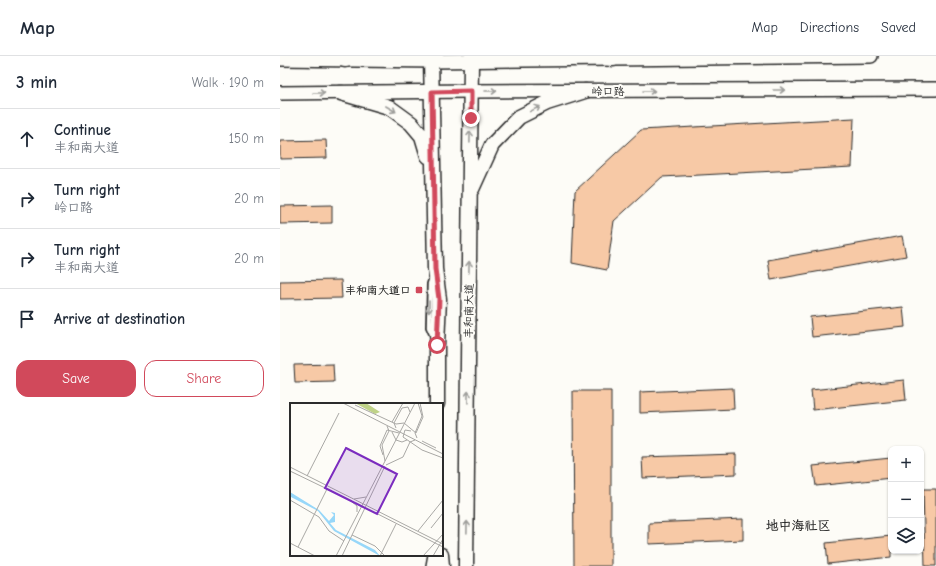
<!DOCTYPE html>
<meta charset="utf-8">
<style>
:root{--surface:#fff;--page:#f6f6f7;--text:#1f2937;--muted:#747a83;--line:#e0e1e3;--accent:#d1495b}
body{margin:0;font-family:"Comic Neue","LXGW WenKai TC",sans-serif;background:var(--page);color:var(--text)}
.controls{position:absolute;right:12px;bottom:12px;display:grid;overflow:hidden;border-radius:8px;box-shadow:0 1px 3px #0004}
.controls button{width:36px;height:36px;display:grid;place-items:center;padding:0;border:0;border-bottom:1px solid var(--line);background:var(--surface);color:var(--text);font:20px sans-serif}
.stop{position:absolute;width:12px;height:12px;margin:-9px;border:3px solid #d1495b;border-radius:50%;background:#fff}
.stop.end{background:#d1495b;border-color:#fff;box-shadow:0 1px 4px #0008}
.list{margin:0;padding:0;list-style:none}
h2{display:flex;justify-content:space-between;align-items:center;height:52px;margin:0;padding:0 16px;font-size:17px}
h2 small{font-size:13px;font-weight:400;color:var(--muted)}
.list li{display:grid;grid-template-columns:26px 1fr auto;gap:12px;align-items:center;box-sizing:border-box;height:60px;padding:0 16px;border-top:1px solid var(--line)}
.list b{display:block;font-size:15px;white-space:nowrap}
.list p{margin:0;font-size:13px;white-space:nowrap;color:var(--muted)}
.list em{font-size:13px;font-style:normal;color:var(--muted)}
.actions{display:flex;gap:8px;padding:12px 16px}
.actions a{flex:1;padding:9px 0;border:1px solid var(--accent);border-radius:12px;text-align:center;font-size:14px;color:var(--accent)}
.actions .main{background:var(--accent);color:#fff}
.icon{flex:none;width:22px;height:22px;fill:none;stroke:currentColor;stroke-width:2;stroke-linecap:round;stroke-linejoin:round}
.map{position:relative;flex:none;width:656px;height:510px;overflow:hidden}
header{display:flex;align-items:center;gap:24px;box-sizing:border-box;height:56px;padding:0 20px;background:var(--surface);border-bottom:1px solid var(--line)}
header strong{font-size:19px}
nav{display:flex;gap:22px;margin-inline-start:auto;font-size:14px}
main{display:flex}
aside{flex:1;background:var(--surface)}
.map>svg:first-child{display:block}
</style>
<header>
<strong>Map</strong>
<nav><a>Map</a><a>Directions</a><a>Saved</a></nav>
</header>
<main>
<aside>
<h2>3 min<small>Walk · 190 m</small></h2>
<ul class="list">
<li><svg class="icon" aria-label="ahead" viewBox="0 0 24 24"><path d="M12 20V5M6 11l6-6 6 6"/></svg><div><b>Continue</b><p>丰和南大道</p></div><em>150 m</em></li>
<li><svg class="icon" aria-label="right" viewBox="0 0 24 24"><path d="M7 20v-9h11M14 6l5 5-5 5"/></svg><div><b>Turn right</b><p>岭口路</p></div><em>20 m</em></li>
<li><svg class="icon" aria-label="right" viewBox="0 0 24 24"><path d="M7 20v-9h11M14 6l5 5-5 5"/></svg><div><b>Turn right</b><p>丰和南大道</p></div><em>20 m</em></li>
<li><svg class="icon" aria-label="arrive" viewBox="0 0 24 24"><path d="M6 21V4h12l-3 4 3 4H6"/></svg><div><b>Arrive at destination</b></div></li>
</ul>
<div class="actions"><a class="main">Save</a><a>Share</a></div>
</aside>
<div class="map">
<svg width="656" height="510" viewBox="0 0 656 510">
<rect width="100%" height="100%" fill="#fdfcf7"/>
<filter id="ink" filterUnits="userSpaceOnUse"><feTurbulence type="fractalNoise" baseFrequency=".025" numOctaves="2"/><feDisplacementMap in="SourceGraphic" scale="8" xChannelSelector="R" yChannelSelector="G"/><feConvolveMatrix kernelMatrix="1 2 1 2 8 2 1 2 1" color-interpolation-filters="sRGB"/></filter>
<g filter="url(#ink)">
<path fill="#f7c9a6" stroke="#2b2b2b" d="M 574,62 L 572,111 L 382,121 L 334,165 L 327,214 L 292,207 L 295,135 L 361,74 Z
M 46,84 L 47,102 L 0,103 L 0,85 Z
M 52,149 L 52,167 L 0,168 L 0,150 Z
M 622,180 L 626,200 L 491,224 L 488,204 Z
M 61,224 L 62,242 L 0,243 L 0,225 Z
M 623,251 L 625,271 L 532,281 L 530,261 Z
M 53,308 L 54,326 L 15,327 L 14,309 Z
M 624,324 L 626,344 L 533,354 L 531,334 Z
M 453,332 L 454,353 L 360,357 L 360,336 Z
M 293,335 L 331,335 L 331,510 L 294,510 Z
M 456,398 L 456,418 L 363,422 L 362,401 Z
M 611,402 L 611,422 L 536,430 L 533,410 Z
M 643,433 L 656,433 L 656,510 L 645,510 Z
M 463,463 L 463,484 L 369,488 L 369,467 Z
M 611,480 L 611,501 L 548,508 L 546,487 Z"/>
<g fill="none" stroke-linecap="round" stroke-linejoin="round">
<g stroke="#2b2b2b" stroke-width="8">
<path id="lane" d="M 152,222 L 150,228 L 149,271 L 153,280"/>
</g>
<g stroke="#2b2b2b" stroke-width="16">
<path id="secondary" d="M 0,3 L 152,5 L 591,0
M 0,37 L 191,35 L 656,33
M 153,510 L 155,499"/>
</g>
<g stroke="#2b2b2b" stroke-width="17">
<path id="primary" d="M 151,0 L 155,213 L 159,243 L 157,289 L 157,348
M 317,0 L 333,3
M 65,4 L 77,0
M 61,37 L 109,51 L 131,67 L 142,80 L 148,100
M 192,133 L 212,89 L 239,61 L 267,47 L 305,35
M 161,499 L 162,510
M 186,510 L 191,4 L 192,0"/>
</g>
<use href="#lane" stroke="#fdfcf7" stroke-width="4.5"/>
<use href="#secondary" stroke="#fdfcf7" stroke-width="13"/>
<use href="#primary" stroke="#fdfcf7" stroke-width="14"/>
</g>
<defs><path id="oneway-shaft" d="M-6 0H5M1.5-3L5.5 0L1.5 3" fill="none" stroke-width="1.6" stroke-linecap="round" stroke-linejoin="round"/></defs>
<g stroke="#9e9e9b">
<use href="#oneway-shaft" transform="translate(499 34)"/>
<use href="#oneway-shaft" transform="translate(211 35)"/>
<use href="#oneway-shaft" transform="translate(369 35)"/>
<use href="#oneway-shaft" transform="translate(39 37)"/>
<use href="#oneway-shaft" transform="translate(111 53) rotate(30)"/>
<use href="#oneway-shaft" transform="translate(255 53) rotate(-26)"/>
<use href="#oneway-shaft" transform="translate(190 81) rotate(-89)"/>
<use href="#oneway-shaft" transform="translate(189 211) rotate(-89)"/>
<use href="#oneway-shaft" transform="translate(149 251) rotate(91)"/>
<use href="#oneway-shaft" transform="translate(188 341) rotate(-89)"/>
<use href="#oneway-shaft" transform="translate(187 471) rotate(-89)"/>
</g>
</g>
<g fill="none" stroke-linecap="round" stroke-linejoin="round" filter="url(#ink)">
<path stroke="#d1495b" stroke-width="5" d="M 157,289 L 159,243 L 155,213 L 152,36 L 191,35 L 191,62"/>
</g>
<rect fill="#d1495b" stroke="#fdfcf7" stroke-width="1.5" x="135" y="230" width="8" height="8" rx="2"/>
<g text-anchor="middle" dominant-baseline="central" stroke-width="4" stroke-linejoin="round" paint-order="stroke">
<g font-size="11" fill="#2b2b2b" stroke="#fdfcf7">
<text x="328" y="35">岭口路</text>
<text transform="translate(189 255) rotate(-89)">丰和南大道</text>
</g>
<g font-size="11" font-weight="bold" fill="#2b2b2b" stroke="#fdfcf7" text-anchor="end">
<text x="131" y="234">丰和南大道口</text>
</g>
<g font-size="13" font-weight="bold" fill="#2b2b2b" stroke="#fdfcf7">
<text x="518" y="469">地中海社区</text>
</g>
</g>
<g transform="translate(10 347)">
<rect width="153" height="153" fill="#fdfcf7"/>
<path d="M 65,0 L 76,0 L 90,9 L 85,11 Z" fill="#bfd287"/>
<path d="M 0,89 L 29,107 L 39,118 L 44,112 L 41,109 L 45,110 L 45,119 L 40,120 L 46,127 L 85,147 L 90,153 L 44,128 L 28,108 L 1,94 Z" fill="#97d7f9"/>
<path fill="none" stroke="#a9a8a5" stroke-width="1" d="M 53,0 L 153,51M 65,2 L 106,21 L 114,20 L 126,30 L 133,14 L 130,0M 102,19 L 113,0M 106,25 L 104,20 L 112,5 L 118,4 L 120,9M 121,28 L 115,27 L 113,34 L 132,47 L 153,55M 102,29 L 106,37 L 112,39 L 117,37M 127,35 L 125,30 L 132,13 L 128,0M 132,38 L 146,45M 93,52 L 90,43 L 97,27 L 109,30M 95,58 L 92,42 L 99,28 L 97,23M 96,62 L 113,54 L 120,39 L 125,37M 0,64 L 153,141M 0,68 L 62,98M 17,73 L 49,10M 64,96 L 76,94M 0,97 L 29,114 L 39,128 L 54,138M 61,98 L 67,103 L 67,109M 66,100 L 153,144M 141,125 L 153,110M 128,128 L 153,97M 62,132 L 85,143 L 95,153M 0,140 L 25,153M 8,144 L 37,86M 46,153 L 125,0M 52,153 L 95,63M 90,153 L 106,121M 133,153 L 153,131M 143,153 L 153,136"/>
<path fill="#7b2cbf" fill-opacity="0.15" stroke="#7b2cbf" stroke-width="2" d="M 56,45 L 107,71 L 87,111 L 35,85 Z"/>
<rect width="153" height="153" fill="none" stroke="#2b2b2b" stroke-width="2"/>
</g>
</svg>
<div class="controls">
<button>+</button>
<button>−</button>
<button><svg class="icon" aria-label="layers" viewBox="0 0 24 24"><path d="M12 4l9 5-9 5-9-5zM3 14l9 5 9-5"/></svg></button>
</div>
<div class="stop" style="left:157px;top:289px"></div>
<div class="stop end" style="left:191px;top:62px"></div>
</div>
</main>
